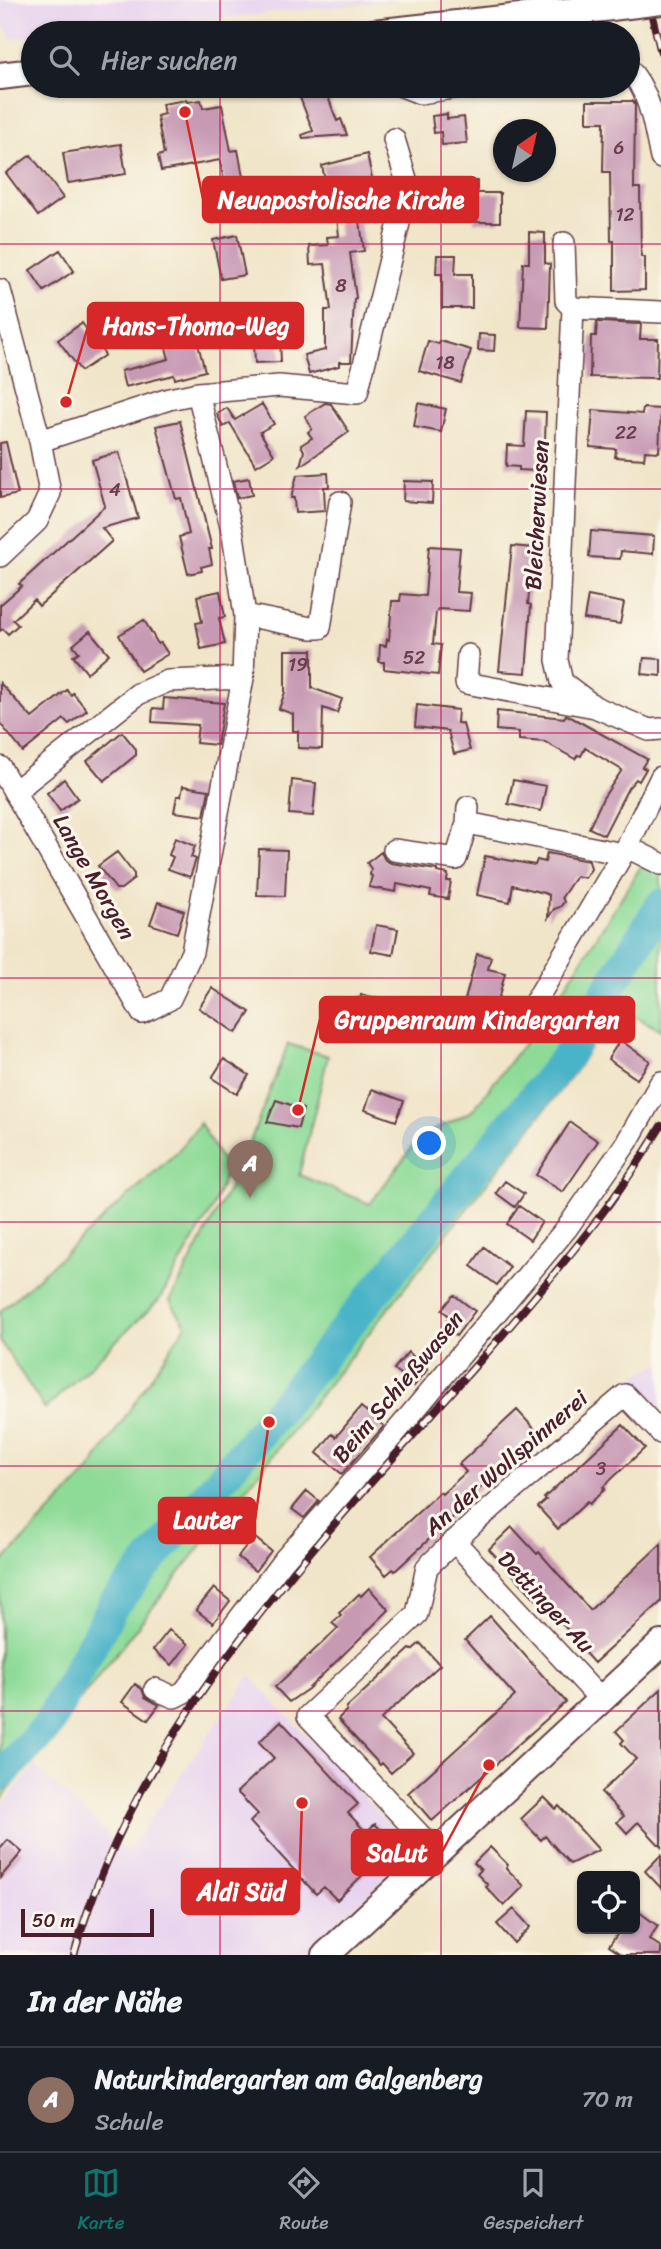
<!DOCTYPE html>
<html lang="de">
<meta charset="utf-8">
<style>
:root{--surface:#171b24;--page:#20242c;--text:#f1f3f6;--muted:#9ea1a6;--line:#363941;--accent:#0f766e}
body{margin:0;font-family:Sriracha,sans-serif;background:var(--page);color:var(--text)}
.controls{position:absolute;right:21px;bottom:21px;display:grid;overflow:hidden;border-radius:10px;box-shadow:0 2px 5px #0004}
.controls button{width:63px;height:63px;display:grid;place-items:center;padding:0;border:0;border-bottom:2px solid var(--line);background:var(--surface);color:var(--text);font:35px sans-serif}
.compass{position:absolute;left:493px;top:119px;width:63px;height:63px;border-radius:50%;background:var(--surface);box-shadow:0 2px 5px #0004;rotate:34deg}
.scale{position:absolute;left:21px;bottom:18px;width:133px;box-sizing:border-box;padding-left:7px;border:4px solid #4a1f2b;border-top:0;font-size:19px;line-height:24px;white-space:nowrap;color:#4a1f2b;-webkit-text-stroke:5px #fbf7ec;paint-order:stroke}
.you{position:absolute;left:430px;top:1144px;width:24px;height:24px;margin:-18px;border:5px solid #fff;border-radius:50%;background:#1a73e8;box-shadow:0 0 0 10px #1a73e833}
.badge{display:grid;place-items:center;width:46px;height:46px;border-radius:50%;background:var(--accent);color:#fff;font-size:23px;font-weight:700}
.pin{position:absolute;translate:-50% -58px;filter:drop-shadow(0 2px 4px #0008)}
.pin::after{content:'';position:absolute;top:37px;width:24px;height:21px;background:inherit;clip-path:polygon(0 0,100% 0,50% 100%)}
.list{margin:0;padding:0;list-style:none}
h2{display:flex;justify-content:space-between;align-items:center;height:91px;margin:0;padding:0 28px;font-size:30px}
h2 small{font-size:23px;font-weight:400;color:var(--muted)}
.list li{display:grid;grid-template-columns:46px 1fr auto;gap:21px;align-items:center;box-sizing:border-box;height:105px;padding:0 28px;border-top:2px solid var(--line)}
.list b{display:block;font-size:26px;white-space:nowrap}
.list p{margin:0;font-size:23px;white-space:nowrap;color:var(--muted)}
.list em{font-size:23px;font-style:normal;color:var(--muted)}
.icon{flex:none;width:38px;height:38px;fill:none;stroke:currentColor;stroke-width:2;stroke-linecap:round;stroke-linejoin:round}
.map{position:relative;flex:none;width:661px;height:1955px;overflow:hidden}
.search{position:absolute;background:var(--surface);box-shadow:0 2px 5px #0004;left:21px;right:21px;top:21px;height:77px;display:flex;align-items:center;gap:18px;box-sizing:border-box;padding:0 24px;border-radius:38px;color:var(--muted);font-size:26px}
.sheet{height:196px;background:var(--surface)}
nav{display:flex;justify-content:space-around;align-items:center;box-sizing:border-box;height:98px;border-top:2px solid var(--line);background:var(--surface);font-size:19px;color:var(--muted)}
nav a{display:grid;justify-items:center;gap:4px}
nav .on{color:var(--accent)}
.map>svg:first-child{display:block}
</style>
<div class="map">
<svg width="661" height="1955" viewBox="0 0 661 1955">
<rect width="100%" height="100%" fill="#fbf7ec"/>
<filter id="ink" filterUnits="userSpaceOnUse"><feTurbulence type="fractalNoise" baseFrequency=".0143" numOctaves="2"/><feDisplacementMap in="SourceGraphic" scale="14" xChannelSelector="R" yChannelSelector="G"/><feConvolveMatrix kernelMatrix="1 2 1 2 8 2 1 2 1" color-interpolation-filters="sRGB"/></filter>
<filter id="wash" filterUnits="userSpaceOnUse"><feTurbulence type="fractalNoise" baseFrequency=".00686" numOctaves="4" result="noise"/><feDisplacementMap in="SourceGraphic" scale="28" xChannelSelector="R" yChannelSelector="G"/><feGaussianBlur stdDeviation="1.57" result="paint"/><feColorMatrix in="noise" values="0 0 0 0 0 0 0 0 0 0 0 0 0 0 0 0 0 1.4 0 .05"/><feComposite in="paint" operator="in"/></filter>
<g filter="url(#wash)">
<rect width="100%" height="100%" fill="#f1e5c9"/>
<path fill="#e7d2ef" d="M 0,0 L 402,0 L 73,33 L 33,33 L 33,37 L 12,39 L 0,20 Z
M 661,1363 L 661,1410 L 632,1378 Z
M 250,1676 L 414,1851 L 306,1955 L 0,1955 L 0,1809 L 35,1766 L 127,1853 Z"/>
<path fill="#8edb98" stroke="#6c7d62" stroke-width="2" d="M 643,863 L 661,873 L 661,1030 L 615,1006 L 577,1069 L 0,1801 L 0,1565 L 89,1471 L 186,1325 L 170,1301 L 241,1165 L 288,1044 L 328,1056 L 299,1175 L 370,1204 L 419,1138 L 472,1111 L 555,1003 Z
M 200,1123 L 227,1170 L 212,1209 L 159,1300 L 45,1409 L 0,1341 L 0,1312 L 177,1152 Z"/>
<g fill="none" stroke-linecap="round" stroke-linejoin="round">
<path stroke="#4ab3c8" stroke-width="32" d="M 0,1776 L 47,1727 L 114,1604 L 269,1422 L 565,1059 L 661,905"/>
</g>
<g id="blocks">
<path fill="#c79ab4" d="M 310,86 L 324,86 L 337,121 L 341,119 L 347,135 L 303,138 L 302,135 L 313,131 L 297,90 Z
M 186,100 L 187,102 L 201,100 L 203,108 L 222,105 L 231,151 L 238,150 L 246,193 L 226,196 L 220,160 L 161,171 L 158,156 L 164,154 L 157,116 L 164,114 L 162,104 Z
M 587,101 L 633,101 L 635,104 L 634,188 L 640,188 L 641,257 L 645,257 L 645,290 L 614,291 L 614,241 L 611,241 L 610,172 L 603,172 L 604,122 L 587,122 Z
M 447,114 L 447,119 L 464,117 L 467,143 L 442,145 L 441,132 L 434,133 L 432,116 Z
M 121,144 L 126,174 L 68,183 L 63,153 Z
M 367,154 L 374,188 L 345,195 L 341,182 L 326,184 L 322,166 Z
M 31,155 L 63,198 L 38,216 L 6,173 Z
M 459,181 L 477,181 L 477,193 L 500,193 L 500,222 L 474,222 L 474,211 L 459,211 Z
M 359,214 L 364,251 L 350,253 L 356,298 L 354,299 L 351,362 L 339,362 L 339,366 L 309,374 L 304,355 L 325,350 L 325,310 L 331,310 L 325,264 L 310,265 L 309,246 L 328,245 L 327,237 L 339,236 L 337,217 Z
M 529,232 L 545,233 L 545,263 L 550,264 L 548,328 L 520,327 L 523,263 L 529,263 Z
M 237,235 L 245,275 L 221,279 L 213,240 Z
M 60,250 L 74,271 L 44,291 L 30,270 Z
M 437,255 L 456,255 L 455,274 L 472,274 L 472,308 L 442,308 L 442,274 L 436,274 Z
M 279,318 L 281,362 L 255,363 L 253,319 Z
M 597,322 L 641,324 L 640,339 L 658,339 L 657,378 L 590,377 L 591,336 L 596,336 Z
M 82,323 L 105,355 L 81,371 L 58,340 Z
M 193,325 L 205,371 L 175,379 L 174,375 L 125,387 L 121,371 L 169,359 L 162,333 Z
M 479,334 L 495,335 L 494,351 L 478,350 Z
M 428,341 L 439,344 L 440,341 L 471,350 L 461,383 L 419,371 Z
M 325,403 L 331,404 L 349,432 L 300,466 L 304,451 L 301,445 L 312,438 L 308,432 L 312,429 L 305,416 Z
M 418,403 L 446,409 L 441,432 L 414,427 Z
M 262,404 L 274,424 L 260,432 L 274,455 L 256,466 L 230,423 L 223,427 L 217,414 L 227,408 L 235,420 Z
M 643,408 L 661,409 L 659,452 L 645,451 L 644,459 L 615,457 L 616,449 L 590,447 L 593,410 L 642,414 Z
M 526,411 L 546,412 L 545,440 L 539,440 L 537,471 L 519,470 L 519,467 L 506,466 L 507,445 L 524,446 Z
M 180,421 L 212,549 L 209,549 L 212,564 L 201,567 L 202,571 L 188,574 L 179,537 L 189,534 L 181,498 L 176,499 L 156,426 Z
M 6,442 L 18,494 L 0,498 L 0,443 Z
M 119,452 L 138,518 L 102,528 L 112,541 L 39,606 L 34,600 L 13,620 L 18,625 L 8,634 L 3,629 L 0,631 L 0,605 L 22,586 L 19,584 L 105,506 L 92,460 Z
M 328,473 L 329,487 L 324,487 L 325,511 L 295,513 L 294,498 L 291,498 L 297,475 Z
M 249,478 L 252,495 L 237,498 L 233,481 Z
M 404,481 L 433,482 L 432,503 L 403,501 Z
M 591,531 L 654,536 L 653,554 L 621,551 L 620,559 L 589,557 Z
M 429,546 L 460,548 L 456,592 L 471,593 L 469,611 L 438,609 L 436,612 L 433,644 L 441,645 L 438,675 L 384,669 L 384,662 L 379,662 L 380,645 L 386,646 L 387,639 L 389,640 L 392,601 L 400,601 L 401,594 L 425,596 Z
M 512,546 L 533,548 L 528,604 L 531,605 L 526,673 L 499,671 Z
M 220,591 L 225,617 L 219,618 L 225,644 L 201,649 L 196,623 L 202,622 L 197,596 Z
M 588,596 L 624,603 L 620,624 L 584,619 Z
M 144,620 L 158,644 L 161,643 L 168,654 L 140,671 L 119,635 Z
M 90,631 L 109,654 L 87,673 L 73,656 L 79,652 L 73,645 Z
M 285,650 L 312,650 L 312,688 L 342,699 L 337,713 L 323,708 L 322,749 L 298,748 L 298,731 L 293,731 L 293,714 L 279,709 L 285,692 Z
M 644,658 L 661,659 L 661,676 L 642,674 Z
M 0,683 L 32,718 L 67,690 L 71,695 L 73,693 L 87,710 L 69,724 L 64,719 L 23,752 L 0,723 Z
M 164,698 L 224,703 L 217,745 L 196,743 L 198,725 L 152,722 L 153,708 L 163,709 Z
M 417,705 L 458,710 L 457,723 L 463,724 L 470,750 L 454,754 L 448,731 L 415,727 Z
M 497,711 L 564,718 L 566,715 L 569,716 L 647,759 L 642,767 L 646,769 L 639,781 L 636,779 L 628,788 L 604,835 L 589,828 L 603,798 L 622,770 L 585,748 L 581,756 L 578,755 L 575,759 L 545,742 L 519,740 L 519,732 L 496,730 Z
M 122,732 L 136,749 L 136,755 L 104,781 L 87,761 Z
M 64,779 L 78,798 L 60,811 L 47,793 Z
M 292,780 L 316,783 L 313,816 L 289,814 Z
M 513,780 L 546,786 L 541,811 L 508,804 Z
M 183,786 L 209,790 L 204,816 L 174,812 L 177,796 L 181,796 Z
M 175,838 L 195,846 L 191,857 L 196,859 L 190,877 L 168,869 L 173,857 L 169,855 Z
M 259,849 L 287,850 L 285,896 L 257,895 Z
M 117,852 L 134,874 L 134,879 L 121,889 L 116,889 L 98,866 Z
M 381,852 L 385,860 L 391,863 L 437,870 L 437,872 L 448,874 L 447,881 L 451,881 L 448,899 L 430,896 L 431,891 L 397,884 L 396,892 L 369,887 L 372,876 L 370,875 L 371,869 L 367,863 Z
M 547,853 L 589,861 L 591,869 L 585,878 L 576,876 L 562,897 L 564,902 L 560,907 L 554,909 L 548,918 L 549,895 L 544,893 L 513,885 L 510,902 L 477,895 L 485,856 L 535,865 L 537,860 L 545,862 Z
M 158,902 L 184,911 L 177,933 L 150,924 Z
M 376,925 L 398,929 L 393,955 L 371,951 Z
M 477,954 L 491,957 L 488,969 L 505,973 L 496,1008 L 465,1000 Z
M 212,988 L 250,1012 L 236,1033 L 199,1008 Z
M 361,995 L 392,1000 L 387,1031 L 366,1028 L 368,1015 L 358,1013 Z
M 620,1040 L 650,1061 L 637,1079 L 608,1059 Z
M 224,1059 L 249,1075 L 237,1094 L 212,1078 Z
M 372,1089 L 404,1101 L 396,1121 L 365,1110 Z
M 276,1100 L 303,1109 L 298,1128 L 267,1122 Z
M 570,1122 L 598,1141 L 563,1192 L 536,1175 Z
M 505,1181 L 524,1194 L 515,1207 L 496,1193 Z
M 519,1206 L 542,1222 L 530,1240 L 507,1224 Z
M 484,1247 L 510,1267 L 497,1285 L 471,1266 Z
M 454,1295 L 475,1311 L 456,1336 L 443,1326 L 450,1317 L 442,1310 Z
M 408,1352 L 428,1369 L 414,1386 L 394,1369 Z
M 361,1407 L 384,1426 L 342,1474 L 317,1453 L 332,1434 L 336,1437 Z
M 517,1410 L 539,1434 L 519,1453 L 520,1455 L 504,1470 L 502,1468 L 465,1502 L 467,1504 L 395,1571 L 393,1569 L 386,1575 L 370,1557 L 440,1492 L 442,1494 L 466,1472 L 459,1464 Z
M 623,1425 L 645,1448 L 603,1487 L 605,1489 L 589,1504 L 587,1502 L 558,1529 L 538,1507 L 546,1500 L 544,1498 Z
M 307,1491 L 319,1501 L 304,1518 L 292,1509 Z
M 512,1527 L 537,1554 L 539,1552 L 590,1610 L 661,1544 L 661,1602 L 594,1663 L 566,1632 L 568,1630 L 547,1608 L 546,1610 L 489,1549 Z
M 254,1537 L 271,1551 L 255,1571 L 238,1557 Z
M 214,1588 L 230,1601 L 213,1623 L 196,1610 Z
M 369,1588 L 389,1610 L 308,1689 L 289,1702 L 275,1687 L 338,1628 L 332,1623 L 341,1615 L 339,1613 L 359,1594 L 361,1596 Z
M 490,1616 L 566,1702 L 432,1821 L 408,1793 L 515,1696 L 465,1640 Z
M 169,1630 L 188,1644 L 172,1665 L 153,1650 Z
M 420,1643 L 440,1665 L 381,1719 L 413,1753 L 391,1773 L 382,1763 L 380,1765 L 338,1719 L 347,1710 L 346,1708 L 410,1649 L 412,1650 Z
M 135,1684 L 142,1689 L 145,1697 L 159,1705 L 148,1720 L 122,1702 Z
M 661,1689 L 661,1847 L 638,1822 L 627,1833 L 617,1822 L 624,1816 L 601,1792 L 636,1759 L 621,1743 L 624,1740 L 616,1731 Z
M 281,1721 L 358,1804 L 348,1813 L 366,1832 L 375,1824 L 401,1851 L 383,1868 L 376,1862 L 337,1900 L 324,1887 L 316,1894 L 250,1822 L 258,1814 L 237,1792 L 274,1758 L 259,1742 Z
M 544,1797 L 556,1809 L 559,1806 L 599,1850 L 570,1864 L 545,1836 L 541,1840 L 521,1819 Z
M 8,1840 L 22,1852 L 0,1878 L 0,1849 Z
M 490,1847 L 508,1865 L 506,1868 L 524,1886 L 504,1906 L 486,1887 L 488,1885 L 477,1874 L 481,1870 L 474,1863 Z
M 661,1855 L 661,1888 L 645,1871 Z
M 514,1909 L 530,1927 L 514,1943 L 497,1924 Z
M 635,1909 L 658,1926 L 649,1939 L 661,1947 L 661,1955 L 622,1955 L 609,1946 L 621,1929 L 635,1929 Z"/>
</g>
</g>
<g filter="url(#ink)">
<use href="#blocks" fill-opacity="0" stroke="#633d43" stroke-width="2"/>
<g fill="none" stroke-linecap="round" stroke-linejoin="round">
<g stroke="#633d43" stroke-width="24">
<path id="minor" d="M 628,68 C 651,93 654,126 661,158
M 402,86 L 420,93 L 466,86
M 564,243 L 566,301 L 573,308
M 0,290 L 40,441 L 50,493 L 37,521 L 0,556
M 40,441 L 169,399 L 198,393 L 279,386 L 357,393 L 399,223 L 406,179 L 394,139
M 245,615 L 311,628 L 320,628 L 340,502
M 468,655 L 466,683 L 595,707 L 649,730 L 661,729
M 595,707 L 562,682 L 557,660 L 573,308 L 661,312
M 0,767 L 142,1013 L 170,999 L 192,952 L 243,678 L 245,615 L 233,535 L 198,393
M 14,792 L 138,694 L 168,681 L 243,678
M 467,823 L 623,854
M 627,847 L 661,864
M 394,850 L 456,859 L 467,823 L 468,807
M 531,1009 L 627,847 L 661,777
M 454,1541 L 600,1699
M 155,1689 L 174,1697 L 184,1692 L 283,1561 L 376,1456 L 567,1228 L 627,1142 L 661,1082
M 436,1852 L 308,1716 L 417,1614 L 427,1567 L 476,1521 L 625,1395 L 661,1433"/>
</g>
<g stroke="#633d43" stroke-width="30">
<path id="tertiary" d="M 373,33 L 603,8
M 0,76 L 33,72
M 326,1955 L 661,1644"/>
</g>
<use href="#minor" stroke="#fff" stroke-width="21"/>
<use href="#tertiary" stroke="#fff" stroke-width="26"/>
<g stroke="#4a1f2b" stroke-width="8">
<path id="rail" d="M 648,0 L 661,53
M 74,1955 C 142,1710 336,1526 498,1340 C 557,1271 615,1204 661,1126"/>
</g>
<use href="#rail" stroke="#fbf7ec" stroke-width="5" stroke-dasharray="16" stroke-linecap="butt"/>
<g stroke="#633d43" stroke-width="30" stroke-linecap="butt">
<path id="tertiary-bridge" d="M 603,8 L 661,1"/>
</g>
<use href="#tertiary-bridge" stroke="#fff" stroke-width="26"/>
</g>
</g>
<path fill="none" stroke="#c2185b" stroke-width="2" stroke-opacity="0.55" d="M 220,0 L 220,33M 441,0 L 441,33M 220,86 L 220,1955M 441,86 L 441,1955M 0,244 L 661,244M 0,489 L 661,489M 0,733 L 661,733M 0,978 L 661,978M 0,1222 L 661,1222M 0,1466 L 661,1466M 0,1711 L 661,1711"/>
<g text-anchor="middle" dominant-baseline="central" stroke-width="6" stroke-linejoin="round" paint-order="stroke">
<g font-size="19" fill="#693e4d">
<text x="619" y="147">6</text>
<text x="625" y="214">12</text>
<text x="341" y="285">8</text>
<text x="445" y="362">18</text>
<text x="626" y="432">22</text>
<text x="115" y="489">4</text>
<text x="414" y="657">52</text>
<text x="298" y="664">19</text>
<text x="601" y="1468">3</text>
</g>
<g font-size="23" fill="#4a1f2b" stroke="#fbf7ec">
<text transform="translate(537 515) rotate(-87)">Bleicherwiesen</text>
<text transform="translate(94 877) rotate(60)">Lange Morgen</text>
<text transform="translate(398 1387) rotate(-50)">Beim Schießwasen</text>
<text transform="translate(506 1463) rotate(-41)">An der Wollspinnerei</text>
<text transform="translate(546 1602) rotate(47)">Dettinger Au</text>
</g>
</g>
<path fill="none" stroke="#d62828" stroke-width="2.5" d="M185 112L203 199M66 402L88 326M298 1110L320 1019M269 1422L255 1520M489 1765L442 1852M302 1803L299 1891"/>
<g fill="#d62828" stroke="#fbf7ec" stroke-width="2.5">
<circle cx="185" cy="112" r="7"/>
<circle cx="66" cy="402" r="7"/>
<circle cx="298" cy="1110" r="7"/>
<circle cx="269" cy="1422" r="7"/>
<circle cx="489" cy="1765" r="7"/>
<circle cx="302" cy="1803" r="7"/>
</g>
<g fill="#d62828" stroke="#d62828" stroke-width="2.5">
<rect x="203" y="177" width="275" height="45" rx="7"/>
<rect x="88" y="303" width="215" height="45" rx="7"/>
<rect x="320" y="997" width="314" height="45" rx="7"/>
<rect x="159" y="1498" width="96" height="45" rx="7"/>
<rect x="352" y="1830" width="90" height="45" rx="7"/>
<rect x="182" y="1869" width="117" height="45" rx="7"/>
</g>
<g font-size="24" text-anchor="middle" font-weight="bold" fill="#fff">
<text x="341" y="208">Neuapostolische Kirche</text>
<text x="196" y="334">Hans-Thoma-Weg</text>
<text x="477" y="1028">Gruppenraum Kindergarten</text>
<text x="207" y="1528">Lauter</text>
<text x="397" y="1861">SaLut</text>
<text x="241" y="1900">Aldi Süd</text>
</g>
</svg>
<div class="controls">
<button><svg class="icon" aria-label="locate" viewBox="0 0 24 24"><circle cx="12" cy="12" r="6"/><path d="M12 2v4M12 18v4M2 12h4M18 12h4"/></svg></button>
</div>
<svg class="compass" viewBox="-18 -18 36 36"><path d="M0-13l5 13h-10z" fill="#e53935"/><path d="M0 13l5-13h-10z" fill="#9ea1a6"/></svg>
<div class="scale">50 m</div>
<div class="you"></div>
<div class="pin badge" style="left:250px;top:1198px;background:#8d6e63">A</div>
<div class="search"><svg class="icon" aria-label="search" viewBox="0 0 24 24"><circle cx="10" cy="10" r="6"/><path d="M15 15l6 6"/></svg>Hier suchen</div>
</div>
<section class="sheet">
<h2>In der Nähe<small></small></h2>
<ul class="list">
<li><span class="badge" style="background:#8d6e63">A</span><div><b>Naturkindergarten am Galgenberg</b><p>Schule</p></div><em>70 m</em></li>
</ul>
</section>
<nav>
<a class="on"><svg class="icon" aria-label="map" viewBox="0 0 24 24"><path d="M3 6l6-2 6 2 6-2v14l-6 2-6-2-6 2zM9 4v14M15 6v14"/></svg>Karte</a>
<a><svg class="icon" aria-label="directions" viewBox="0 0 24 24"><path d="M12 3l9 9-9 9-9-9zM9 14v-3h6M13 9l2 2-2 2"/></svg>Route</a>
<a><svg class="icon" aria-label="saved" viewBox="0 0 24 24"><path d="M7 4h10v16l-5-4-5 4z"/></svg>Gespeichert</a>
</nav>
